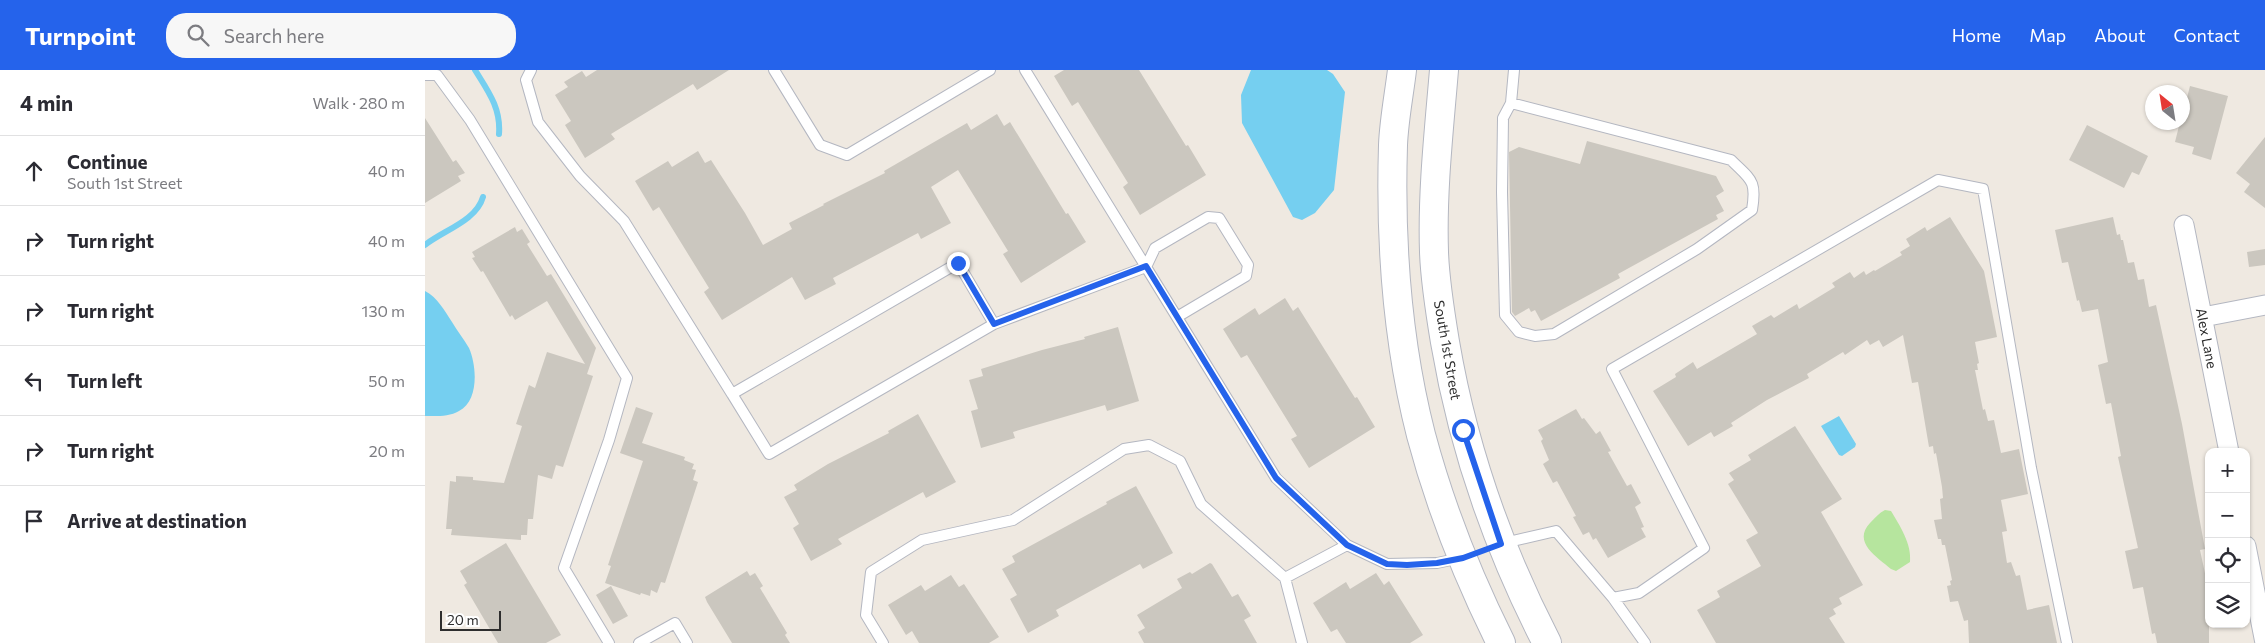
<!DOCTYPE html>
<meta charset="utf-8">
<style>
:root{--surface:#fff;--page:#f7f7f7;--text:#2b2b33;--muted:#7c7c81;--line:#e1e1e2;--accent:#2563eb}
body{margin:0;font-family:Commissioner,sans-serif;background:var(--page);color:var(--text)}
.controls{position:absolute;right:15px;bottom:15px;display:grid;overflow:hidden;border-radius:10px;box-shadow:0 1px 4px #0004}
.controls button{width:45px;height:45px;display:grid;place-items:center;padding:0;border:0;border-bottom:1px solid var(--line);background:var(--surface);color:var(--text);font:25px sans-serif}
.compass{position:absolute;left:1720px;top:15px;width:45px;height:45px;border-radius:50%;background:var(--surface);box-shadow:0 1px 4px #0004;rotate:330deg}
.scale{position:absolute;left:15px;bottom:12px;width:61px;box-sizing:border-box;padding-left:5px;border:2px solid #2e2e2e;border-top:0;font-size:14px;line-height:18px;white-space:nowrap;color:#2e2e2e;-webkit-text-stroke:4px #fff;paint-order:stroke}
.stop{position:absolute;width:15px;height:15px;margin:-11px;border:4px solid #2563eb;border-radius:50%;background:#fff}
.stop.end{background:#2563eb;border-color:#fff;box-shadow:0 1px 5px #0008}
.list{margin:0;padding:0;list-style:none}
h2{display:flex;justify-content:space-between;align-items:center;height:65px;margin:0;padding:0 20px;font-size:21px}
h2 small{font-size:16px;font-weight:400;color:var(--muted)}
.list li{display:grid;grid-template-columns:32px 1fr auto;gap:15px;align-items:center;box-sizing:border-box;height:70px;padding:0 20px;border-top:1px solid var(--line)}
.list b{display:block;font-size:19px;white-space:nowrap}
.list p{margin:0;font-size:16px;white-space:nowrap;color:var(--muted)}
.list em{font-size:16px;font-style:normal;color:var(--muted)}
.icon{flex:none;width:28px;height:28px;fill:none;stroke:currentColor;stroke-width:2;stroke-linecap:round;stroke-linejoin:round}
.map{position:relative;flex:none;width:1840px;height:573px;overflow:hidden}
header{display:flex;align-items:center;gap:30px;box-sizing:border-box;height:70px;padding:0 25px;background:var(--accent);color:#fff}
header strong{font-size:24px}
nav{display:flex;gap:28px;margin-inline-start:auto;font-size:18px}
.search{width:350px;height:45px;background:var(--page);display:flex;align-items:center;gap:12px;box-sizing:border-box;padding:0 18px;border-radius:20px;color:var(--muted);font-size:19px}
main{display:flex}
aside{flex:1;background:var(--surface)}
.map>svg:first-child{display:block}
</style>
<header>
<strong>Turnpoint</strong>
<div class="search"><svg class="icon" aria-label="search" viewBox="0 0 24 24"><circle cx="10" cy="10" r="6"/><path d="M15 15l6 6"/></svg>Search here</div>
<nav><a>Home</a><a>Map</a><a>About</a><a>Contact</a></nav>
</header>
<main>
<aside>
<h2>4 min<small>Walk · 280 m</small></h2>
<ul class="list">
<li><svg class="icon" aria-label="ahead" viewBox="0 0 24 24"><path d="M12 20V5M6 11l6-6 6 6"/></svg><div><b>Continue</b><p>South 1st Street</p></div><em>40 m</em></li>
<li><svg class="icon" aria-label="right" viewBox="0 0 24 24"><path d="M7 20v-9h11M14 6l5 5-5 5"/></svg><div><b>Turn right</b></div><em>40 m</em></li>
<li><svg class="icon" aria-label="right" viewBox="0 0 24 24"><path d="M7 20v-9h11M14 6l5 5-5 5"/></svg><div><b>Turn right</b></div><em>130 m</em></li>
<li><svg class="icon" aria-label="left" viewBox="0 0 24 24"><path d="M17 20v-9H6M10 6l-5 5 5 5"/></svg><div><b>Turn left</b></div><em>50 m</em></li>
<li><svg class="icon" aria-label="right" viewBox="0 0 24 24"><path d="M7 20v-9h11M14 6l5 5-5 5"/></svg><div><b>Turn right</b></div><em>20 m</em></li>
<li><svg class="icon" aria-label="arrive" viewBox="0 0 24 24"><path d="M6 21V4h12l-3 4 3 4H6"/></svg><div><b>Arrive at destination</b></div></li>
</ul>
</aside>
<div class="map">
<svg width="1840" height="573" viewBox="0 0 1840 573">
<rect width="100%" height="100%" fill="#efe9e1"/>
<path fill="#b6e59e" d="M 1460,440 L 1466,441 C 1475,456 1487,474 1485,492 L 1471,501 L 1466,499 C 1452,487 1427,472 1445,453 C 1450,448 1454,443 1460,440 Z"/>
<path fill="#75cff0" d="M 826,0 L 902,0 L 908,4 L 920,22 L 909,120 L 890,143 L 877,150 L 868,147 L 817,53 L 816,25 Z
M 0,221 C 13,228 19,240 27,252 C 32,261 39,269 44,278 C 52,296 54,331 34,341 C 24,347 11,346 0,346 Z
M 1414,346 L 1431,374 L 1430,377 L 1417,386 L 1414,385 L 1396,356 Z"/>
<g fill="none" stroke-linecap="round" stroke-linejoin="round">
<path stroke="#75cff0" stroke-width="6" d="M 50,0 C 63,21 76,38 74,64
M 0,175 C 19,160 51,151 58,127"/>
</g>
<path fill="#cbc7bf" d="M 172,0 L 304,0 L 272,20 L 268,14 L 186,64 L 190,69 L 160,88 L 140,55 L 146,51 L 130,25 L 143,17 L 139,12 L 157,1 L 161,7 Z
M 639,0 L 714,0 L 761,76 L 763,75 L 781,105 L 715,145 L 698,117 L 703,113 L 653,32 L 647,36 L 629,6 Z
M 1765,16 L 1803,26 L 1786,90 L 1767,84 L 1769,77 L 1750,72 L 1755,52 L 1758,52 L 1758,43 Z
M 572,44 L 579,56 L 585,52 L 641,144 L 643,143 L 661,172 L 596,213 L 578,184 L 583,181 L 533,100 L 506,117 L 526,153 L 496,169 L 493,163 L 408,208 L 411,214 L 380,230 L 367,207 L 297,250 L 279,222 L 284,218 L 234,137 L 228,141 L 210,111 L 243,91 L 247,97 L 273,81 L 280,93 L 286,90 L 320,143 L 338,175 L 367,159 L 364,153 L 399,135 L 398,134 L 460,103 L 459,101 L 542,53 L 546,60 Z
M 0,48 L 28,92 L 31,90 L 40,103 L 33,106 L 36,111 L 0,133 Z
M 1662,55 L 1723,86 L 1714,105 L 1707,102 L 1699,118 L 1644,90 Z
M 1840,67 L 1840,138 L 1819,122 L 1825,114 L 1811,103 Z
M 1162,71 L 1291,106 L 1299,121 L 1291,126 L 1299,141 L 1291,145 L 1293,149 L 1193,204 L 1195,208 L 1116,251 L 1110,240 L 1106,242 L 1104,238 L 1090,246 L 1087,242 L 1084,82 L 1094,77 L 1155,94 Z
M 1525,147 L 1559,201 L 1572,267 L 1550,272 L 1554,293 L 1552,294 L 1553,300 L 1550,300 L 1558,340 L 1560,339 L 1563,351 L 1569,350 L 1576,383 L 1594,379 L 1603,424 L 1576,430 L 1582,461 L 1577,462 L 1582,493 L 1586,492 L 1591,506 L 1595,505 L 1602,540 L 1624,535 L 1632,573 L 1544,573 L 1543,550 L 1539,551 L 1533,531 L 1525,532 L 1522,516 L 1526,515 L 1525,511 L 1527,510 L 1520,475 L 1517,475 L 1516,469 L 1513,469 L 1509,450 L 1517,449 L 1515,429 L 1518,428 L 1517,417 L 1511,383 L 1509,384 L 1508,376 L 1504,377 L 1493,312 L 1487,313 L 1478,265 L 1458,277 L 1454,270 L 1445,275 L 1442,270 L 1420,285 L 1418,282 L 1382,304 L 1384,308 L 1342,330 L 1306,353 L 1308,356 L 1289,367 L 1286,362 L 1263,376 L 1228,321 L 1251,307 L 1250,304 L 1268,292 L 1272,299 L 1332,264 L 1327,256 L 1346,245 L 1349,248 L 1372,234 L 1374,239 L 1410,217 L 1407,213 L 1425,202 L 1429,208 L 1439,201 L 1441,205 L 1449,200 L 1450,201 L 1477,185 L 1475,182 L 1485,176 L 1481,169 L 1500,157 L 1502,161 Z
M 1688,147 L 1692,165 L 1695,164 L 1696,170 L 1698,170 L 1703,193 L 1709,192 L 1713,210 L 1719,209 L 1724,237 L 1731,235 L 1757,354 L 1780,479 L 1775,480 L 1784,522 L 1784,573 L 1732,573 L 1730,563 L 1727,564 L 1718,517 L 1708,519 L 1700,481 L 1713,478 L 1693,387 L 1696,386 L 1686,333 L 1681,334 L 1673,295 L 1683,292 L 1673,239 L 1657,242 L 1654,230 L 1652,231 L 1643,192 L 1637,193 L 1630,160 Z
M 90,157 L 92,162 L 97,159 L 105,172 L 102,174 L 122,206 L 126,204 L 171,278 L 162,304 L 168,306 L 138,397 L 131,395 L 127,409 L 113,405 L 108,449 L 103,449 L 102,465 L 96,465 L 96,470 L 26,465 L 27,459 L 21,459 L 25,411 L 31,412 L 31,406 L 48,407 L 48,410 L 79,413 L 97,356 L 91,354 L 104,315 L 110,318 L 122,282 L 160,294 L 122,231 L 90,250 L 87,245 L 85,247 L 58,201 L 56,202 L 47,188 L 50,187 L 47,182 Z
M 1840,179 L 1840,195 L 1824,197 L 1822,182 Z
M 860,228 L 868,241 L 873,237 L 930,328 L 932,327 L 950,357 L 884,398 L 866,369 L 872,366 L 822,285 L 816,288 L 798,259 L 830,238 L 834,245 Z
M 693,257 L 714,331 L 682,341 L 680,335 L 588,362 L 590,368 L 556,378 L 546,341 L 553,339 L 544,310 L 558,306 L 556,299 L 617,280 L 660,269 L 659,267 Z
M 211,337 L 228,343 L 217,373 L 260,387 L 259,390 L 269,394 L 267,399 L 271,400 L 268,410 L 273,412 L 240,513 L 236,512 L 232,523 L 226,520 L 225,526 L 216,523 L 215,525 L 180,513 L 186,496 L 183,495 L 218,391 L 195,383 Z
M 1151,339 L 1157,349 L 1159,348 L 1171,364 L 1175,361 L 1186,381 L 1183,382 L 1202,416 L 1206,414 L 1216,433 L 1210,437 L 1219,457 L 1216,458 L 1221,467 L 1183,488 L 1171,468 L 1168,470 L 1164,462 L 1158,465 L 1148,447 L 1151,446 L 1132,411 L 1128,413 L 1118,394 L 1124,390 L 1116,371 L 1118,369 L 1113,360 Z
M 493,344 L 531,412 L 501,428 L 498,422 L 413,469 L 417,474 L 386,491 L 368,458 L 374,454 L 359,427 L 372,420 L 369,415 L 403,394 L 464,363 L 463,361 Z
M 1370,356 L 1417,429 L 1396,442 L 1438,515 L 1414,528 L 1417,534 L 1408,539 L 1411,544 L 1404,548 L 1420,573 L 1291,573 L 1272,540 L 1295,527 L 1292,521 L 1336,496 L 1321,470 L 1333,463 L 1303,414 L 1309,410 L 1304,403 L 1326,390 L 1323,385 Z
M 711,416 L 748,483 L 718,499 L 715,494 L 631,540 L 634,546 L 603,563 L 585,529 L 592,525 L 577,499 L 590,492 L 587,486 L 682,434 L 681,432 Z
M 81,473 L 136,565 L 121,573 L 73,573 L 39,515 L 42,513 L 35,501 Z
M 785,493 L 787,494 L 807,527 L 813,524 L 826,546 L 819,550 L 832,573 L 719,573 L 713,562 L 720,558 L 712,545 L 757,518 L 752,509 L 765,502 L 767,504 Z
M 322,501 L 325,506 L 330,503 L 338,516 L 335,518 L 362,563 L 360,565 L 365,573 L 307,573 L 282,532 L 280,527 Z
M 951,503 L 959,515 L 964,511 L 998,565 L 985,573 L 921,573 L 912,559 L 906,562 L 888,533 L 921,512 L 925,519 Z
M 526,505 L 534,517 L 539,514 L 574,567 L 564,573 L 494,573 L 487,561 L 481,565 L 463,535 L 496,515 L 500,521 Z
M 186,516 L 203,546 L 188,554 L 171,525 Z"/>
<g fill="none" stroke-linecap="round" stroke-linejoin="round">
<g stroke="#b4b7c1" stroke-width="12">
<path id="lane" d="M 106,0 L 101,10 L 113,52 L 155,106 L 199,151 L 307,324
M 349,0 L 395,75 L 422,85 L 565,0
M 600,0 L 721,197
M 0,5 L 12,5 L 45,50 L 202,308 L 184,370 L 139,498 L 184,573
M 1086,33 L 1306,90 C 1326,110 1332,110 1327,140 L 1272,179 L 1129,264 L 1110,266 L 1094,262 L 1080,245 L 1077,122 L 1078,48 L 1086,33 L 1089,0
M 721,197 L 730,178 L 783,147 L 794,148 L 823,195 L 821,206 L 752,247
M 569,254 L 344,384 L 307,324 L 533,193 L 569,254 L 721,197 L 851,408 L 922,475
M 1079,473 L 1131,461 L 1188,528 L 1220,573
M 860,508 L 922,475 L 962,494 L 1012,493 L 1036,488
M 1188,528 L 1214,523 L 1279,478 L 1187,299 L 1513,110 L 1558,119 L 1606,398 L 1642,573
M 214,573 L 250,553 L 262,573
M 458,573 L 441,545 L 446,502 L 497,470 L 588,450 L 699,379 L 724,375 L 755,391 L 776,434 L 860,508 L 877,573"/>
</g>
<g stroke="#b4b7c1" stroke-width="21">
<path id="street" d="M 1759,155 L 1804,382
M 1778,247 L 1840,235
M 1821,476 L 1840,573"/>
</g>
<g stroke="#b4b7c1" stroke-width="30">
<path id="secondary" d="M 977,0 C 974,25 969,50 968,75 C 965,172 972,271 996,365 C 1015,436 1043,507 1076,573
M 1019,0 C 1014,60 1007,121 1009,182 C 1010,212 1015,242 1020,272 C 1038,378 1073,478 1122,573"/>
</g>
<use href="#lane" stroke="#fff" stroke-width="10"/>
<use href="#street" stroke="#fff" stroke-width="19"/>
<use href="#secondary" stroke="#fff" stroke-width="28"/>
</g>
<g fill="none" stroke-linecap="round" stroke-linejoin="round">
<path stroke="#2563eb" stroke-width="6" d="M 533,193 L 569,254 L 721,196 L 851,408 L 922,475 L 962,494 L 982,495 L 1012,493 L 1038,488 L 1076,474 L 1038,360"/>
</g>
<g text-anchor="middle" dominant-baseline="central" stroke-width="4" stroke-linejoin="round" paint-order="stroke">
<g font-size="14" fill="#2e2e2e" stroke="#fff">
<text transform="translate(1782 268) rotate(79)">Alex Lane</text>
<text transform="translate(1023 280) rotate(80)">South 1st Street</text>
</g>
</g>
</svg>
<div class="controls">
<button>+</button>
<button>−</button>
<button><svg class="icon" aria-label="locate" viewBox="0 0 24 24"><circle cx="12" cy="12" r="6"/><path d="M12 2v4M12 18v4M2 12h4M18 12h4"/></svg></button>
<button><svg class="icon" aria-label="layers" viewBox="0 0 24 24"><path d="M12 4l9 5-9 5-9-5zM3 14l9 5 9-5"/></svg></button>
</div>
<svg class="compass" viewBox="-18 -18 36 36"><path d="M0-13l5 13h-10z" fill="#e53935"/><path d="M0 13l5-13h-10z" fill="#7c7c81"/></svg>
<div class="scale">20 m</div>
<div class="stop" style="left:1038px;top:360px"></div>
<div class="stop end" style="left:533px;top:193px"></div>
</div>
</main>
